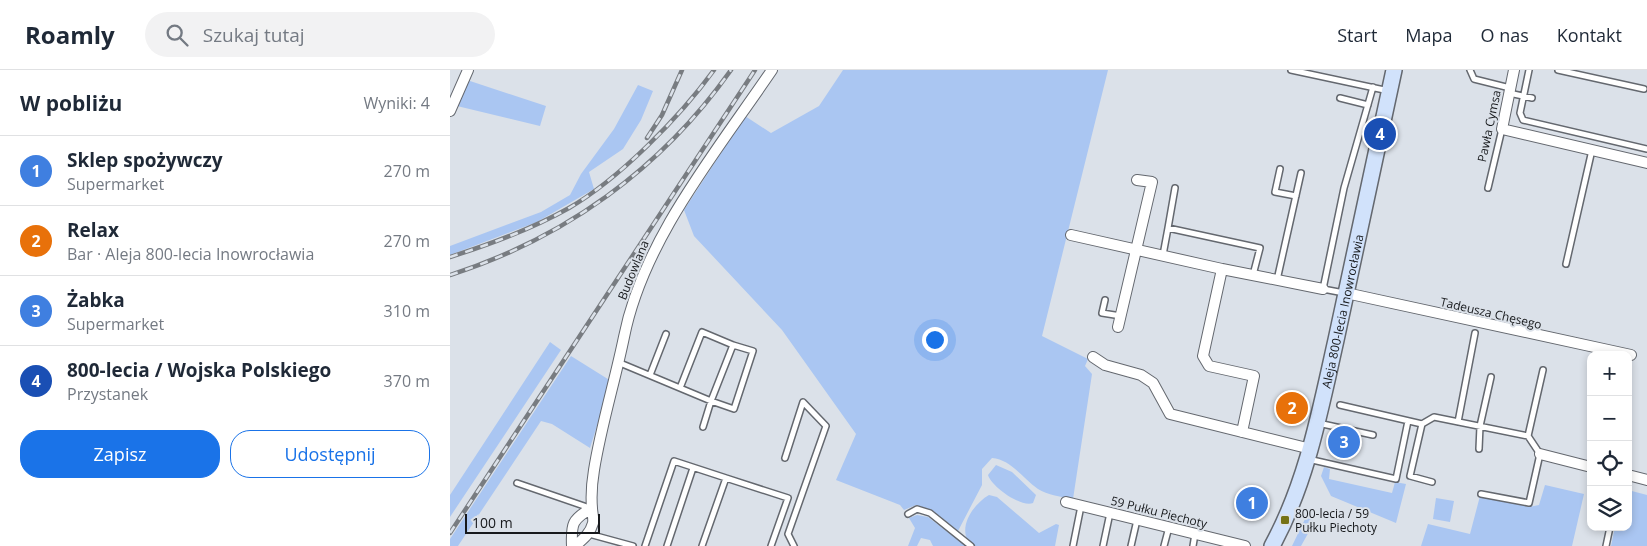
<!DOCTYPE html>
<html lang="pl">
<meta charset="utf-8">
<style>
:root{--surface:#fff;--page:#f2f2f3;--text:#1f2937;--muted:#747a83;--line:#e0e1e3;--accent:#1a73e8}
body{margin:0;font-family:"Open Sans",sans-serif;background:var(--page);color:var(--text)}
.controls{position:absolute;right:15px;bottom:15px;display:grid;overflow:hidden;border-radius:10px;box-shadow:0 2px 8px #0003}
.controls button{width:45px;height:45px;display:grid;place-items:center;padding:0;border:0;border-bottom:1px solid var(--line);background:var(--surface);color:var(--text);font:25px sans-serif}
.scale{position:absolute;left:15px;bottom:12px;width:135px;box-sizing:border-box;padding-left:5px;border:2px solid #17191c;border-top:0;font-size:14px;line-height:18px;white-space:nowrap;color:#17191c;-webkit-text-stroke:4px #dbe1e9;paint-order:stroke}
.you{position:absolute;left:484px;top:269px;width:18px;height:18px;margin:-12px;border:4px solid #fff;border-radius:50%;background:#1a73e8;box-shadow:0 0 0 8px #1a73e833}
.badge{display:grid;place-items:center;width:32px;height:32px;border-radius:50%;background:var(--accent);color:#fff;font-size:16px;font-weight:700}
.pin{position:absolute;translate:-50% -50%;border:2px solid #fff;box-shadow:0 1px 5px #0006}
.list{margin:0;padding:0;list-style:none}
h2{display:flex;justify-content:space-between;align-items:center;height:65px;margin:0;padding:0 20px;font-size:21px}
h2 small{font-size:16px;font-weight:400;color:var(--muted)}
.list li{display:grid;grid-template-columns:32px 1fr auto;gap:15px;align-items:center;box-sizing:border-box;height:70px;padding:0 20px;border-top:1px solid var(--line)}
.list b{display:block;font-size:19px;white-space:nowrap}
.list p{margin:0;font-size:16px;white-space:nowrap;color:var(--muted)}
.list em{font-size:16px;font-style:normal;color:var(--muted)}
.actions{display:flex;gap:10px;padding:15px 20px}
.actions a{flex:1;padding:11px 0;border:1px solid var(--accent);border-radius:20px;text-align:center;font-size:18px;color:var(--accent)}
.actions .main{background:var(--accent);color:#fff}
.icon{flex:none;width:28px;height:28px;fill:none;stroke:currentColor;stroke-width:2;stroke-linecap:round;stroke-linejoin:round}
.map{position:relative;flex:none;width:1197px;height:476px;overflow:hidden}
header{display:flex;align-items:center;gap:30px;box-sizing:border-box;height:70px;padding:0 25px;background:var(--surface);border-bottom:1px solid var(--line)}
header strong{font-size:24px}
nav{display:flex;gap:28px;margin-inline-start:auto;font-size:18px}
.search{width:350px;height:45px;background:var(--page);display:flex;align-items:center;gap:12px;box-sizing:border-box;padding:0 18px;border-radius:28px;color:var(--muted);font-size:19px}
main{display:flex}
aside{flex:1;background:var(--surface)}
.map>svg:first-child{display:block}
</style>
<header>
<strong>Roamly</strong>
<div class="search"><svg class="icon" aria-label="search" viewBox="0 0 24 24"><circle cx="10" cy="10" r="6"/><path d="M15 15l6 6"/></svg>Szukaj tutaj</div>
<nav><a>Start</a><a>Mapa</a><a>O nas</a><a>Kontakt</a></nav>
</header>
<main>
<aside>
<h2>W pobliżu<small>Wyniki: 4</small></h2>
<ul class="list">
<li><span class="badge" style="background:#3f7fe0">1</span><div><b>Sklep spożywczy</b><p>Supermarket</p></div><em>270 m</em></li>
<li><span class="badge" style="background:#e8710a">2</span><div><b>Relax</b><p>Bar · Aleja 800-lecia Inowrocławia</p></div><em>270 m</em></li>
<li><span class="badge" style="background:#3f7fe0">3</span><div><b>Żabka</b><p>Supermarket</p></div><em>310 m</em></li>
<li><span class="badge" style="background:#1a4fb4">4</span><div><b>800-lecia / Wojska Polskiego</b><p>Przystanek</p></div><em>370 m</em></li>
</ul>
<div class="actions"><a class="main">Zapisz</a><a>Udostępnij</a></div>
</aside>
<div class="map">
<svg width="1197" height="476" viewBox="0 0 1197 476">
<rect width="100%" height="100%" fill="#dbe1e9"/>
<path fill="#aac6f2" d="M 393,0 L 658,0 L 592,266 L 638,289 L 635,296 L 642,304 L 623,429 C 612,427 597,425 588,419 C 572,408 562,390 542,388 L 532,399 L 532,415 L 508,461 L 482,440 L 466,435 L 454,440 L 450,435 L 386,410 L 406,364 L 332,260 L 244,166 L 234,140 L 295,46 L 321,63 L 369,36 Z
M 17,10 L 96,36 L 90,56 L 7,36 Z
M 188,15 L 203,21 L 191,50 L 173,79 L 139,102 L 144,119 L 87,152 L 0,185 L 0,176 L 91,142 L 120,125 L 131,104 L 164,59 Z
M 100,272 L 111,280 L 0,447 L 0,425 Z
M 121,286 L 161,311 L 140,378 L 102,354 L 91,351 L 8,476 L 0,476 L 0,469 Z
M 546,395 L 562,402 L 586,425 L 583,433 C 571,438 541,416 538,405 Z
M 874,397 L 880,399 L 879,409 L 942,423 L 945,412 L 956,414 L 946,453 L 881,426 L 871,406 Z
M 1095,415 L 1134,424 L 1122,476 L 971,476 L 978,454 L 1020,464 L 1030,426 L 1079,437 L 1089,435 Z
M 1178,420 L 1197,425 L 1197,476 L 1161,476 L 1165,457 L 1178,457 Z
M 539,425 L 547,427 L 589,463 L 606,454 L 609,455 L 605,476 L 525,476 L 517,469 C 510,453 525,433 539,425 Z
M 986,428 L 1004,431 L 1000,452 L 983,449 Z
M 467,445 L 478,447 L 516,476 L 483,476 L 480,470 L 471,468 L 467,476 L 458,476 L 465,458 L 459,448 Z
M 856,447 L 865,451 L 851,476 L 842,476 Z"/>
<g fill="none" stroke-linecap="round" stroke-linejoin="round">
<g stroke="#64686f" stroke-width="8">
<path id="lane" d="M 841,0 L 939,21
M 1020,0 L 1024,9 L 1060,18
M 1079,0 L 1070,43 L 1073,50 L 1197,79
M 1108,0 L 1194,19
M 1059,23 L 1082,28
M 890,28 L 918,35
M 830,99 L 825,122 L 846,126
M 1038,118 L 1052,59
M 718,158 L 725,118
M 713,185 L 718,158 L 810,178 L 803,205
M 1116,194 L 1142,80
M 827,210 L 851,103
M 894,223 L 873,219 L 894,118 L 923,17
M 655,230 L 652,243 L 671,246
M 170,293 L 261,331 L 283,275 L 252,262 L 230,318
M 200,305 L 216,264
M 890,335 L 972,354
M 1008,352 L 1025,263
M 868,353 L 923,365
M 253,357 L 261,331 L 284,339 L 303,281 L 283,275
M 1078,366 L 1093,300
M 1029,379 L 1030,356 L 1041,307
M 335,388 L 353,332 L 376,356 L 338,464 L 344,476
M 858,389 L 946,409 L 958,351
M 276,408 L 338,428 L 321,476
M 982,412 L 960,406 L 972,354 L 984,347 L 1078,366 L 1090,384 L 1079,433 L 1031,424
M 67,413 L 140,438
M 458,444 L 467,439 L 480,443 L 521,476
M 139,464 L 183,476
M 195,476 L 224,391 L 276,408 L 252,476
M 217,476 L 243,398
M 623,476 L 631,436
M 653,476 L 660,443
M 681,476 L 687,450
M 714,476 L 719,457
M 743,476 L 745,464
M 1156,476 L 1160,457"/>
</g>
<g stroke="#64686f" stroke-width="12">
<path id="street" d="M 1064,0 L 1052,59 L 1197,93
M 0,41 L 18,0
M 621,165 L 772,199 L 753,286 L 759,296 L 804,306 L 792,362
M 772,199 L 873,219
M 896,223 L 1181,285
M 668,257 L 702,112 L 687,110
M 643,287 L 655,295 L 691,305 L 703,313 L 720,344 L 861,379
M 1090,384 L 1141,397
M 1178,405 L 1197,410
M 616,432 L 795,476
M 122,476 C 121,454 122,449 142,438
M 125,476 C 133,469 140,464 143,453 C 144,448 142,443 142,438 C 141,426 142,412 144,400 C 151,356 165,311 174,267 C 193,170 267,81 322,0"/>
</g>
<g stroke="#64686f" stroke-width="18">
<g id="secondary">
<path id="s1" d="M 822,476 C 857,412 870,341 886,270 C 906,180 924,90 944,0"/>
</g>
</g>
<use href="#lane" stroke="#fff" stroke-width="5"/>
<use href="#street" stroke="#fff" stroke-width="10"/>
<use href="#secondary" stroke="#d1e2fb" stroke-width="15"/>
<g stroke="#787c81" stroke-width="4.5">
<path id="rail" d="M 197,68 L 212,45 L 232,0
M 0,187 C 41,174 82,159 119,138 C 169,109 230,47 264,0
M 0,205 C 115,168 211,99 281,0
M 0,463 L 305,0"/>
</g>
<use href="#rail" stroke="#dbe1e9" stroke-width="2.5" stroke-dasharray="8" stroke-linecap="butt"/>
</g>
<rect fill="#757216" stroke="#dbe1e9" stroke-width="2" x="830" y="445" width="10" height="10" rx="2.5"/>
<g text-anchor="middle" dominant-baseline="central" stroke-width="4" stroke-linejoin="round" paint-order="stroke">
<g font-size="12" fill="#17191c" stroke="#dbe1e9">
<text transform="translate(1039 56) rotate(-78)">Pawła Cymsa</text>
<text transform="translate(183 200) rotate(-68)">Budowlana</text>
<text stroke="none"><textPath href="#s1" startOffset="246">Aleja 800-lecia Inowrocławia</textPath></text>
<text transform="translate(1041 243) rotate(13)">Tadeusza Chęsego</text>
<text transform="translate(709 442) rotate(14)">59 Pułku Piechoty</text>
</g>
<g font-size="12" fill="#17191c" stroke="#dbe1e9" text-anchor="start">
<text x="845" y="443">800-lecia / 59<tspan x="845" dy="14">Pułku Piechoty</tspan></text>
</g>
</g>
</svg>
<div class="controls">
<button>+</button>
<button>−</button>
<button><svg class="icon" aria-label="locate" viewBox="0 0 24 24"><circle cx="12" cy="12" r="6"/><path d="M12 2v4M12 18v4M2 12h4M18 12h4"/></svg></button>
<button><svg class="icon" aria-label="layers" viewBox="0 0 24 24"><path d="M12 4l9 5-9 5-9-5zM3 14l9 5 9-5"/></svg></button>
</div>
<div class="scale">100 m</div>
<div class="you"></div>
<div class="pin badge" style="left:802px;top:433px;background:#3f7fe0">1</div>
<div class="pin badge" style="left:842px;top:338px;background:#e8710a">2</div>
<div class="pin badge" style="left:894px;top:372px;background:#3f7fe0">3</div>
<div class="pin badge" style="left:930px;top:64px;background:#1a4fb4">4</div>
</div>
</main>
